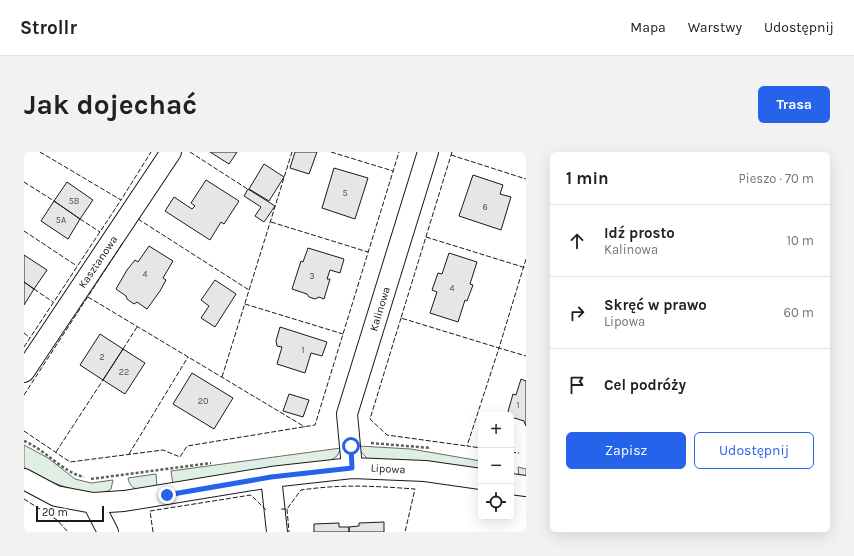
<!DOCTYPE html>
<html lang="pl">
<meta charset="utf-8">
<style>
:root{--surface:#fff;--page:#f2f2f2;--text:#202124;--muted:#757577;--line:#e0e0e0;--accent:#2563eb}
body{margin:0;font-family:Karla,sans-serif;background:var(--page);color:var(--text)}
.controls{position:absolute;right:12px;bottom:12px;display:grid;overflow:hidden;border-radius:6px;box-shadow:0 4px 16px #0002}
.controls button{width:36px;height:36px;display:grid;place-items:center;padding:0;border:0;border-bottom:1px solid var(--line);background:var(--surface);color:var(--text);font:20px sans-serif}
.scale{position:absolute;left:12px;bottom:10px;width:68px;box-sizing:border-box;padding-left:4px;border:2px solid #1a1a1a;border-top:0;font-size:11px;line-height:14px;white-space:nowrap;color:#1a1a1a;-webkit-text-stroke:3px #fff;paint-order:stroke}
.stop{position:absolute;width:12px;height:12px;margin:-9px;border:3px solid #2563eb;border-radius:50%;background:#fff}
.stop.end{background:#2563eb;border-color:#fff;box-shadow:0 1px 4px #0008}
.list{margin:0;padding:0;list-style:none}
h2{display:flex;justify-content:space-between;align-items:center;height:52px;margin:0;padding:0 16px;font-size:17px}
h2 small{font-size:13px;font-weight:400;color:var(--muted)}
.list li{display:grid;grid-template-columns:26px 1fr auto;gap:12px;align-items:center;box-sizing:border-box;height:72px;padding:0 16px;border-top:1px solid var(--line)}
.list b{display:block;font-size:15px;white-space:nowrap}
.list p{margin:0;font-size:13px;white-space:nowrap;color:var(--muted)}
.list em{font-size:13px;font-style:normal;color:var(--muted)}
.actions{display:flex;gap:8px;padding:12px 16px}
.actions a{flex:1;padding:9px 0;border:1px solid var(--accent);border-radius:6px;text-align:center;font-size:14px;color:var(--accent)}
.actions .main{background:var(--accent);color:#fff}
.icon{flex:none;width:22px;height:22px;fill:none;stroke:currentColor;stroke-width:2;stroke-linecap:round;stroke-linejoin:round}
.map{position:relative;flex:none;width:502px;height:380px;overflow:hidden;border-radius:6px}
header{display:flex;align-items:center;gap:24px;box-sizing:border-box;height:56px;padding:0 20px;background:var(--surface);border-bottom:1px solid var(--line)}
header strong{font-size:19px}
nav{display:flex;gap:22px;margin-inline-start:auto;font-size:14px}
.intro{display:flex;align-items:center;justify-content:space-between;box-sizing:border-box;height:96px;padding:0 24px}
h1{margin:0;font-size:28px}
.button{padding:10px 18px;border-radius:6px;background:var(--accent);color:#fff;font-size:14px;font-weight:700}
main{display:flex;gap:24px;padding:0 24px}
aside{flex:1;background:var(--surface);border-radius:6px;box-shadow:0 4px 16px #0002}
.map>svg:first-child{display:block}
</style>
<header>
<strong>Strollr</strong>
<nav><a>Mapa</a><a>Warstwy</a><a>Udostępnij</a></nav>
</header>
<div class="intro"><h1>Jak dojechać</h1><a class="button">Trasa</a></div>
<main>
<div class="map">
<svg width="502" height="380" viewBox="0 0 502 380">
<rect width="100%" height="100%" fill="#fff"/>
<path fill="#e0efe3" stroke="#6a6a6a" d="M 0,293 L 24,306 L 51,327 L 67,331 L 89,328 L 87,337 C 72,350 13,327 0,315 Z
M 335,294 L 387,297 L 457,309 L 457,318 L 344,307 L 337,300 Z
M 317,296 L 313,304 L 306,309 L 149,333 L 147,319 Z
M 494,315 L 502,317 L 502,326 L 495,325 Z
M 132,322 L 133,336 C 121,337 107,342 104,326 Z"/>
<path fill="#e6e6e6" stroke="#1a1a1a" d="M 186,0 L 213,0 L 205,12 Z
M 271,0 L 293,0 L 285,22 L 266,16 Z
M 240,12 L 260,25 L 245,49 L 225,37 Z
M 310,16 L 344,26 L 331,67 L 298,56 Z
M 449,23 L 479,33 L 476,42 L 487,45 L 477,78 L 435,64 Z
M 182,28 L 215,49 L 200,72 L 197,70 L 186,88 L 141,59 L 150,45 L 168,57 L 171,54 L 167,51 Z
M 43,30 L 69,48 L 56,67 L 30,49 Z
M 224,37 L 251,54 L 240,70 L 231,64 L 237,55 L 220,44 Z
M 30,49 L 56,67 L 44,87 L 17,69 Z
M 125,94 L 149,109 L 139,126 L 142,128 L 136,139 L 123,157 L 113,150 L 110,152 L 103,147 L 102,144 L 92,137 L 103,118 L 111,108 L 114,110 Z
M 284,96 L 320,107 L 316,121 L 306,118 L 303,127 L 306,127 L 300,147 L 295,145 L 291,147 L 285,145 L 283,142 L 268,137 L 277,109 L 279,110 Z
M 425,101 L 453,110 L 446,132 L 449,133 L 443,149 L 441,148 L 434,170 L 406,161 L 413,140 L 408,138 L 414,121 L 418,122 Z
M 0,103 L 23,118 L 10,137 L 0,130 Z
M 191,128 L 212,142 L 191,175 L 177,166 L 185,154 L 177,148 Z
M 0,130 L 10,137 L 0,153 Z
M 256,175 L 303,190 L 298,204 L 287,201 L 281,221 L 253,212 L 258,195 L 253,194 L 252,189 Z
M 76,182 L 99,197 L 79,228 L 56,213 Z
M 99,197 L 121,211 L 101,242 L 79,228 Z
M 168,221 L 209,246 L 190,277 L 149,252 Z
M 497,227 L 502,229 L 502,274 L 500,269 L 487,265 L 487,263 L 483,263 L 489,242 L 492,243 Z
M 265,242 L 285,248 L 279,265 L 259,259 Z
M 360,370 L 360,380 L 325,380 L 325,375 L 335,374 L 335,371 Z
M 315,371 L 315,375 L 325,375 L 325,380 L 290,380 L 290,372 Z"/>
<g fill="none" stroke-linecap="round" stroke-linejoin="round">
<g stroke="#1a1a1a" stroke-width="22">
<path id="minor" d="M 0,220 L 147,0
M 328,316 L 323,262 L 404,0
M 247,325 L 253,380
M 0,327 L 32,344 L 69,351 L 100,349 L 247,325 L 328,316 L 401,319 L 457,327
M 487,332 L 502,334
M 69,351 L 84,380"/>
</g>
<path stroke="#5f5f5f" stroke-width="2.5" stroke-dasharray="3 2" stroke-linecap="butt" d="M 0,289 C 22,298 38,320 60,325
M 347,291 L 407,296
M 67,327 L 187,311"/>
<use href="#minor" stroke="#fff" stroke-width="20"/>
<path stroke="#1a1a1a" stroke-width="1" stroke-dasharray="5 2" stroke-linecap="butt" d="M 16,0 L 97,48 L 127,0
M 166,0 L 225,38
M 307,0 L 369,19
M 428,0 L 377,166 L 475,196 L 443,294 L 457,296
M 427,3 L 502,27
M 0,30 L 30,49
M 56,67 L 76,80
M 114,67 L 225,138
M 247,70 L 344,100
M 0,79 L 53,114
M 402,85 L 502,116
M 502,107 L 475,196 L 502,204
M 10,137 L 29,150
M 64,145 L 281,275
M 221,152 L 319,182
M 377,166 L 346,267 L 363,283 L 443,294
M 0,181 L 6,186
M 0,195 L 97,48
M 99,197 L 113,175
M 198,225 L 268,0
M 0,243 L 98,92
M 0,279 L 46,310 L 139,298 L 156,305 L 163,294 L 291,273 L 375,0
M 32,300 L 79,228
M 487,300 L 495,301
M 105,302 L 164,205
M 0,347 L 33,368 L 44,380
M 257,357 L 263,357 L 277,338 C 319,332 349,334 391,337 L 381,380
M 263,357 L 265,380
M 129,380 L 126,359 L 227,343 L 242,358"/>
</g>
<g fill="none" stroke-linecap="round" stroke-linejoin="round">
<path stroke="#2563eb" stroke-width="5" d="M 143,343 L 247,325 L 328,316 L 327,294"/>
</g>
<g text-anchor="middle" dominant-baseline="central" stroke-width="3" stroke-linejoin="round" paint-order="stroke">
<g font-size="9" fill="#4d4d4d">
<text x="321" y="41">5</text>
<text x="50" y="49">5B</text>
<text x="461" y="55">6</text>
<text x="37" y="68">5A</text>
<text x="121" y="122">4</text>
<text x="288" y="124">3</text>
<text x="428" y="136">4</text>
<text x="279" y="198">1</text>
<text x="78" y="205">2</text>
<text x="100" y="220">22</text>
<text x="179" y="249">20</text>
<text x="494" y="253">1</text>
</g>
<g font-size="11" fill="#1a1a1a" stroke="#fff">
<text transform="translate(74 110) rotate(-56)">Kasztanowa</text>
<text transform="translate(356 157) rotate(-73)">Kalinowa</text>
<text transform="translate(364 317) rotate(3)">Lipowa</text>
</g>
</g>
</svg>
<div class="controls">
<button>+</button>
<button>−</button>
<button><svg class="icon" aria-label="locate" viewBox="0 0 24 24"><circle cx="12" cy="12" r="6"/><path d="M12 2v4M12 18v4M2 12h4M18 12h4"/></svg></button>
</div>
<div class="scale">20 m</div>
<div class="stop" style="left:327px;top:294px"></div>
<div class="stop end" style="left:143px;top:343px"></div>
</div>
<aside>
<h2>1 min<small>Pieszo · 70 m</small></h2>
<ul class="list">
<li><svg class="icon" aria-label="ahead" viewBox="0 0 24 24"><path d="M12 20V5M6 11l6-6 6 6"/></svg><div><b>Idź prosto</b><p>Kalinowa</p></div><em>10 m</em></li>
<li><svg class="icon" aria-label="right" viewBox="0 0 24 24"><path d="M7 20v-9h11M14 6l5 5-5 5"/></svg><div><b>Skręć w prawo</b><p>Lipowa</p></div><em>60 m</em></li>
<li><svg class="icon" aria-label="arrive" viewBox="0 0 24 24"><path d="M6 21V4h12l-3 4 3 4H6"/></svg><div><b>Cel podróży</b></div></li>
</ul>
<div class="actions"><a class="main">Zapisz</a><a>Udostępnij</a></div>
</aside>
</main>
